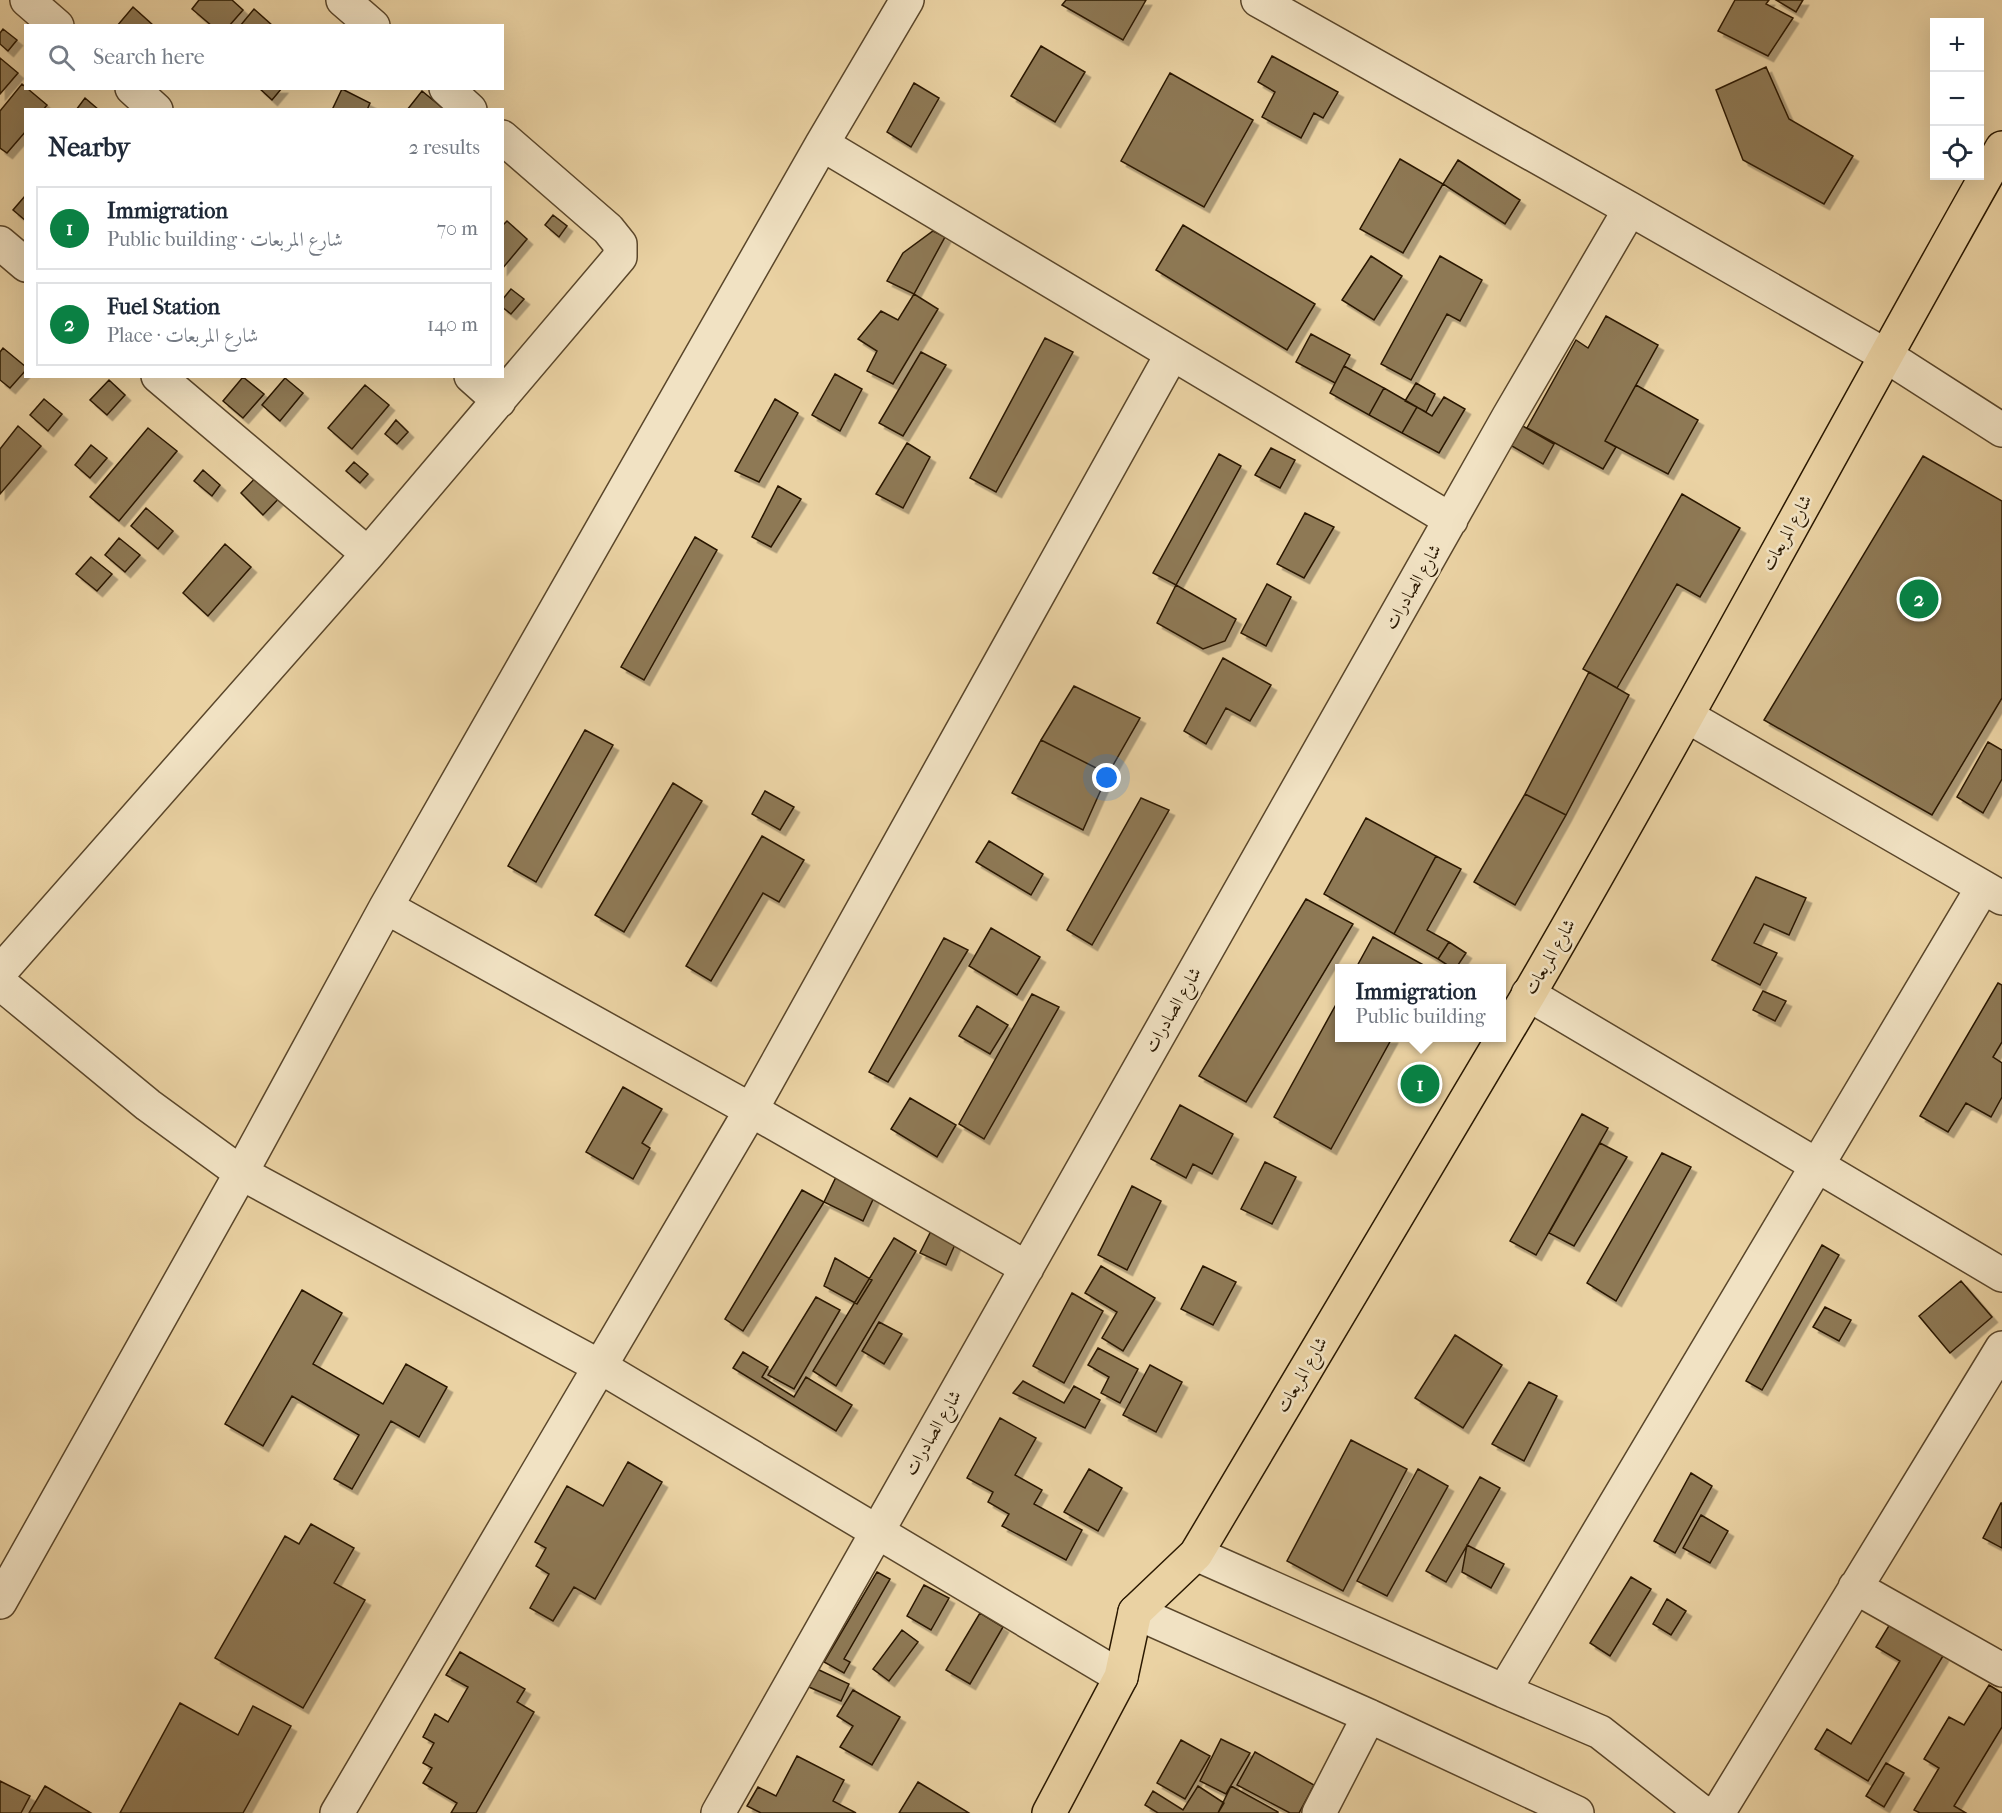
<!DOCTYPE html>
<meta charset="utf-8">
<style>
:root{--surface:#fff;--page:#f6f6f7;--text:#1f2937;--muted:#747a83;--line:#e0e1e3;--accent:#0b8043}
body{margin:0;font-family:"IM FELL French Canon",Amiri,serif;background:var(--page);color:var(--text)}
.controls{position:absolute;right:18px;top:18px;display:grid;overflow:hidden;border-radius:0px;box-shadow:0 6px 24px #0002}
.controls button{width:54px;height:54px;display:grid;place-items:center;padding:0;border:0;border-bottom:2px solid var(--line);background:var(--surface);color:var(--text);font:30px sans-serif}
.you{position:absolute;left:1107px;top:778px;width:21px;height:21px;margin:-15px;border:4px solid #fff;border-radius:50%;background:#1a73e8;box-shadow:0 0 0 9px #1a73e833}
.badge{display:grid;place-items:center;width:39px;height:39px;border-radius:50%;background:var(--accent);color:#fff;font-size:20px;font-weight:700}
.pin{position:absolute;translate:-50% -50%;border:3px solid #fff;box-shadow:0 2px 6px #0006}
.popup{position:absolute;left:1335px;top:964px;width:171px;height:78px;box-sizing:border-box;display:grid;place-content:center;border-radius:0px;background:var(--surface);filter:drop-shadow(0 2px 4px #0005);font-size:20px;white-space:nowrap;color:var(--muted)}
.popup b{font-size:22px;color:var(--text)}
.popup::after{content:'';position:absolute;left:50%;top:100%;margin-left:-12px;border:12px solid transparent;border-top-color:var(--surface)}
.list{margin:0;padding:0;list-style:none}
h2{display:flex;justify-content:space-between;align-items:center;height:78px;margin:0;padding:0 24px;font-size:26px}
h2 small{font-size:20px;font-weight:400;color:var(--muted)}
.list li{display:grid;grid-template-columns:39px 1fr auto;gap:18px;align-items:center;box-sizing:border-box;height:84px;margin:0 12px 12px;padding:0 12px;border:2px solid var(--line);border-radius:0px}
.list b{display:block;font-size:22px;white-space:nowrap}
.list p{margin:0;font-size:20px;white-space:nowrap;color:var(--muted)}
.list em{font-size:20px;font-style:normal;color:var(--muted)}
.icon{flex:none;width:33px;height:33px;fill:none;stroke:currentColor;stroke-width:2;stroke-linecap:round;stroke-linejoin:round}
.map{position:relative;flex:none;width:2002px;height:1813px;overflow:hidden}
.search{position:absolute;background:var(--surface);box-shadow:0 6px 24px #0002;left:24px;top:24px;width:480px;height:66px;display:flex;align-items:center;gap:15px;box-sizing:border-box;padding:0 21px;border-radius:0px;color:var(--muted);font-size:22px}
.panel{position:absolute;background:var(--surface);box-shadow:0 6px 24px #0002;left:24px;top:108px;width:480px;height:270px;border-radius:0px}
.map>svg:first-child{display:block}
</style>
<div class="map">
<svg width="2002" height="1813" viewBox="0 0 2002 1813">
<defs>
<filter id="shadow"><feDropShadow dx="5.5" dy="5.5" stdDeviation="0" flood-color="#0004"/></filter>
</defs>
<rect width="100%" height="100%" fill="#ead2a3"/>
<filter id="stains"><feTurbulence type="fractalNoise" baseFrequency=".00333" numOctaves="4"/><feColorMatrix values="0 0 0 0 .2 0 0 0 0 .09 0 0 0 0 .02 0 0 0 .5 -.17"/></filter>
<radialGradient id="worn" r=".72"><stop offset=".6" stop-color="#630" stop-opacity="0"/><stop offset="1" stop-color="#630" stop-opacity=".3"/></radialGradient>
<path fill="#8e7955" stroke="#2a1801" stroke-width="1.5" filter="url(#shadow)" d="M 199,0 L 232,0 L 243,10 L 229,26 L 212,26 L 192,9 Z
M 1066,0 L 1146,0 L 1123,40 L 1062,5 Z
M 1735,0 L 1769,0 L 1766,4 L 1793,18 L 1768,56 L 1718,31 Z
M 1776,0 L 1803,0 L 1796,12 Z
M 133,7 L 154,26 L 117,26 Z
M 254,9 L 273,26 L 240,26 Z
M 3,29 L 17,40 L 8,51 L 0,44 L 0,33 Z
M 1041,46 L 1085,72 L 1055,122 L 1011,96 Z
M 1272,56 L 1338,92 L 1323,118 L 1314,113 L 1301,138 L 1262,117 L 1275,92 L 1258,82 Z
M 0,58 L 18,73 L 0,94 Z
M 1766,67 L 1789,119 L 1853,156 L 1824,204 L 1743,160 L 1716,90 Z
M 1170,73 L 1253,120 L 1204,207 L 1121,161 Z
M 914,83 L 939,98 L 911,147 L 887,132 Z
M 22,84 L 47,105 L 43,110 L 26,110 L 26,131 L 7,153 L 0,148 L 0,111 Z
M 259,88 L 282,88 L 272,100 Z
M 342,89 L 370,103 L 367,110 L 332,110 Z
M 422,91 L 445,110 L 407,110 Z
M 85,98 L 99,110 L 76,110 Z
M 1400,159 L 1443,184 L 1403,253 L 1360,229 Z
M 1458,160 L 1520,200 L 1505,224 L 1443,184 Z
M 25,196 L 26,196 L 26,221 L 13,210 Z
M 553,215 L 567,226 L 559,237 L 545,225 Z
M 507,221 L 527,239 L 502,269 L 502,226 Z
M 1183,225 L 1315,304 L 1287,350 L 1156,270 Z
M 933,231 L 945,237 L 914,294 L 887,281 L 903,253 Z
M 1371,256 L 1402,276 L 1374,320 L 1342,300 Z
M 1440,256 L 1482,280 L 1460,321 L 1447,314 L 1411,380 L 1381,364 Z
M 511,289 L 524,299 L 511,314 L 502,307 L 502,300 Z
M 914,294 L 938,309 L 893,384 L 867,371 L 877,351 L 858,339 L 881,311 L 898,320 Z
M 1606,316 L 1658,345 L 1605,441 L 1616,447 L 1603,469 L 1527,428 L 1576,340 L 1588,348 Z
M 1311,334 L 1350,355 L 1335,383 L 1296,362 Z
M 1045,338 L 1073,352 L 996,492 L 970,478 Z
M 3,348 L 26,367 L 26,370 L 10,388 L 0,380 L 0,352 Z
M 921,352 L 946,365 L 903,436 L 879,423 Z
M 1344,366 L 1384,388 L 1369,415 L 1330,393 Z
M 835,374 L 862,389 L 840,431 L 812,415 Z
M 243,377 L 264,394 L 243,418 L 223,401 Z
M 285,378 L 303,393 L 280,421 L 262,405 Z
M 109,380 L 125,395 L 107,415 L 90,400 Z
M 1416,383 L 1435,394 L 1426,412 L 1405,401 Z
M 365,385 L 389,405 L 352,449 L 328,428 Z
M 1636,385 L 1698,420 L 1668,474 L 1605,441 Z
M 1384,388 L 1417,407 L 1402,433 L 1369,415 Z
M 1444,397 L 1465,409 L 1439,453 L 1402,433 L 1417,407 L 1432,416 Z
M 44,399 L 62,414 L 48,431 L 30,415 Z
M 775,399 L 798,413 L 759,482 L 735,471 Z
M 396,420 L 408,432 L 397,444 L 385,434 Z
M 1516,422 L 1554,444 L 1543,464 L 1505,442 Z
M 18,426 L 41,446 L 0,494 L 0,449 Z
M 148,428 L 177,451 L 119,521 L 90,497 Z
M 907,443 L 930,457 L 903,508 L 876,494 Z
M 91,445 L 107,458 L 90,478 L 75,465 Z
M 1271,448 L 1295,460 L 1280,488 L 1255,475 Z
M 1219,454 L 1241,466 L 1176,585 L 1153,573 Z
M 1923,456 L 2002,501 L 2002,698 L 1932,815 L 1764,720 Z
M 354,462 L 368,474 L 360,483 L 346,471 Z
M 203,470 L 220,485 L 212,496 L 194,481 Z
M 261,472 L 284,493 L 263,515 L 241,493 Z
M 778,486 L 801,499 L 771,547 L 752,537 Z
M 1682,494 L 1740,528 L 1700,597 L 1677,584 L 1617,688 L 1583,669 Z
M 146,508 L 173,531 L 158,549 L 131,526 Z
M 1305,513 L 1334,527 L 1304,578 L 1277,564 Z
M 695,537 L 717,550 L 644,680 L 621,667 Z
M 119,538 L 140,555 L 125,572 L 105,555 Z
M 225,544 L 251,567 L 208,616 L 183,593 Z
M 91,557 L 112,574 L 97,591 L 76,574 Z
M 1267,584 L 1291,597 L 1266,646 L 1241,633 Z
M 1176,585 L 1236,619 L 1225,641 L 1203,649 L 1157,623 Z
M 1223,658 L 1271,685 L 1250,721 L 1226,708 L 1206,744 L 1184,731 Z
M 1589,672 L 1629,695 L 1566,815 L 1525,794 Z
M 1074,686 L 1140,718 L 1108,774 L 1041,740 Z
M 585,730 L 613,745 L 536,882 L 508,866 Z
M 1041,740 L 1108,774 L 1083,830 L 1012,793 Z
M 1988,742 L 2002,750 L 2002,779 L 1983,813 L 1957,797 Z
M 673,783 L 702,801 L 624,932 L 595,915 Z
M 765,791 L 794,807 L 780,830 L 752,814 Z
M 1525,794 L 1566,815 L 1515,905 L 1474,882 Z
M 1141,798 L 1169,810 L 1092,945 L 1067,930 Z
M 1366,818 L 1436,856 L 1394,934 L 1324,894 Z
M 762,836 L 804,860 L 779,902 L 763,893 L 711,981 L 686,966 Z
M 989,841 L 1043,874 L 1031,895 L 976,862 Z
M 1436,856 L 1461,869 L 1427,930 L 1449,942 L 1438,959 L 1394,934 Z
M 1756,877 L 1806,898 L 1789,935 L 1764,924 L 1754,943 L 1777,953 L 1760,985 L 1712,960 Z
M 1306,899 L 1353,924 L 1246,1102 L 1199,1076 Z
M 991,928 L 1040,957 L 1017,995 L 969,966 Z
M 1373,937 L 1429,968 L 1356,968 Z
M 944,938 L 968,950 L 888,1082 L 869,1072 Z
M 1449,942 L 1466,953 L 1456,968 L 1452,968 L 1438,959 Z
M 1998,983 L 2002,985 L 2002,1042 L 1993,1057 L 2002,1063 L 2002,1097 L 1991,1117 L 1966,1103 L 1948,1132 L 1920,1116 Z
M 1763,991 L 1786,1001 L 1775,1021 L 1753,1010 Z
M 1032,994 L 1059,1007 L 984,1139 L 959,1124 Z
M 1339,999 L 1339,1038 L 1392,1038 L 1331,1149 L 1274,1117 Z
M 977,1006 L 1008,1025 L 990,1054 L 959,1036 Z
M 623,1087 L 662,1109 L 642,1143 L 650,1148 L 633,1179 L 586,1152 Z
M 910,1098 L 956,1125 L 937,1157 L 891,1129 Z
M 1180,1105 L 1233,1134 L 1212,1174 L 1193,1164 L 1186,1178 L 1151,1159 Z
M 1582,1114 L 1608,1128 L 1536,1255 L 1510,1241 Z
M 1600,1143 L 1627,1157 L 1574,1246 L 1549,1233 Z
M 1662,1153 L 1691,1167 L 1616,1301 L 1587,1283 Z
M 1265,1162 L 1296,1177 L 1272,1224 L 1241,1209 Z
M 837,1175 L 876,1193 L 863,1221 L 824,1202 Z
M 1132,1186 L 1161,1201 L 1127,1270 L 1098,1255 Z
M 802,1190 L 824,1202 L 743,1331 L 725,1319 Z
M 932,1229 L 957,1240 L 946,1265 L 920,1253 Z
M 894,1238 L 916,1251 L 836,1386 L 813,1371 Z
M 1822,1245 L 1839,1255 L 1762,1390 L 1746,1381 Z
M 835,1258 L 872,1280 L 857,1304 L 824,1286 Z
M 1101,1266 L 1155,1298 L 1123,1351 L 1102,1338 L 1117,1312 L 1085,1293 Z
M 1203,1266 L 1236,1282 L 1213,1325 L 1181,1309 Z
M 1961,1281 L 1992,1317 L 1950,1353 L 1919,1316 Z
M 302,1290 L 342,1313 L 313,1364 L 383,1404 L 406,1364 L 447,1387 L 419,1437 L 391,1421 L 352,1489 L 334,1479 L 359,1435 L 292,1396 L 263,1446 L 225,1424 Z
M 1072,1293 L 1103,1311 L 1064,1383 L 1033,1366 Z
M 816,1297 L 840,1310 L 794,1389 L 768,1375 Z
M 1825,1307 L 1851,1320 L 1839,1341 L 1813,1327 Z
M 879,1322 L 902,1334 L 884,1364 L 862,1351 Z
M 1455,1335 L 1502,1365 L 1463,1428 L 1415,1398 Z
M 1098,1348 L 1138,1369 L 1120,1403 L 1101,1393 L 1109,1377 L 1088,1365 Z
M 743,1352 L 768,1367 L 762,1377 L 794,1397 L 806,1377 L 852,1405 L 836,1431 L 733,1368 Z
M 1150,1365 L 1182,1382 L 1156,1432 L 1123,1415 Z
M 1023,1381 L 1064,1403 L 1074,1386 L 1100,1400 L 1085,1428 L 1013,1393 Z
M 1529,1382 L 1557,1396 L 1524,1461 L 1492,1444 Z
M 1000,1418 L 1036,1438 L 1015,1475 L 1042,1490 L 1034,1504 L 1082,1530 L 1066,1560 L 1002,1526 L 1009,1514 L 988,1502 L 993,1492 L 967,1478 Z
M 1351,1440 L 1407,1469 L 1343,1591 L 1287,1561 Z
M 628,1462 L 662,1482 L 595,1599 L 574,1587 L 553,1621 L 530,1608 L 549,1574 L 536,1566 L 546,1548 L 535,1542 L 567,1486 L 603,1506 Z
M 1089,1469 L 1122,1488 L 1098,1531 L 1064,1512 Z
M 1418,1469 L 1448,1486 L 1387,1596 L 1357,1581 Z
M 1691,1473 L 1712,1486 L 1675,1553 L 1654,1541 Z
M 1480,1477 L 1500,1488 L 1446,1582 L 1426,1571 Z
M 2001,1503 L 2002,1503 L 2002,1548 L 1983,1538 Z
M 1701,1515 L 1728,1531 L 1710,1563 L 1683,1548 Z
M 311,1524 L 354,1548 L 334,1583 L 365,1600 L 303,1708 L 215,1658 L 285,1536 L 299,1544 Z
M 1467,1545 L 1504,1564 L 1491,1588 L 1462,1572 Z
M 877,1572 L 890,1579 L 844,1659 L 850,1662 L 844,1673 L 824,1662 Z
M 1631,1577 L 1651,1589 L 1610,1656 L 1590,1643 Z
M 924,1585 L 949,1598 L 931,1630 L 907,1616 Z
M 1667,1599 L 1686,1611 L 1671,1635 L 1653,1624 Z
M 980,1613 L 1003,1627 L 970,1684 L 946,1670 Z
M 1890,1624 L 1943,1656 L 1868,1781 L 1815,1749 L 1827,1729 L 1851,1744 L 1900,1661 L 1876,1647 Z
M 902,1630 L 918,1642 L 889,1681 L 873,1669 Z
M 460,1652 L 525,1689 L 517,1702 L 534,1712 L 476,1813 L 451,1813 L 457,1803 L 423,1783 L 432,1768 L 423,1763 L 434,1743 L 423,1737 L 435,1714 L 448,1722 L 468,1687 L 446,1675 Z
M 817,1669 L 849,1684 L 841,1701 L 809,1687 Z
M 1989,1685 L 2002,1693 L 2002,1727 L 1954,1806 L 1966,1813 L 1920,1813 L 1914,1810 L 1939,1768 L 1924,1759 L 1949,1717 L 1964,1725 Z
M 853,1690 L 900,1717 L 872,1765 L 840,1747 L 853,1726 L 837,1716 Z
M 180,1703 L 238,1735 L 253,1706 L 291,1726 L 243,1813 L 120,1813 Z
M 1221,1739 L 1250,1753 L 1226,1794 L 1200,1781 Z
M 1181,1740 L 1210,1756 L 1185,1799 L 1157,1783 Z
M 1255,1752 L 1314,1785 L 1299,1813 L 1290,1813 L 1237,1785 Z
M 797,1756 L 844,1780 L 833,1801 L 856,1813 L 761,1813 L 747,1806 L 758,1787 L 776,1796 Z
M 1886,1763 L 1904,1773 L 1884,1807 L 1866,1796 Z
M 0,1781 L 30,1796 L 21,1813 L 0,1813 Z
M 918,1782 L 969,1813 L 899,1813 Z
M 45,1786 L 91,1813 L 29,1813 Z
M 1198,1786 L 1224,1803 L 1218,1813 L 1158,1813 L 1145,1805 L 1153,1791 L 1183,1810 Z
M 1231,1786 L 1278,1812 L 1278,1813 L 1218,1813 Z"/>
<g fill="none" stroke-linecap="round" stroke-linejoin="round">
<g stroke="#5a462a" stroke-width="36">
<path id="minor" d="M 27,0 L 57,26
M 343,0 L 373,26
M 1258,0 L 1630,209 L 1885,355 L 2002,430
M 132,88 L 156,110
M 446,88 L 470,110
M 822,144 L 1451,520
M 0,243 L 26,265
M 158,376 L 368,554
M 471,376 L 499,401
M 1687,716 L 1983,887
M 386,907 L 751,1110 L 1027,1268
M 0,972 L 368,554 L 620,257 L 620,244 L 608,229 L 502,137
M 0,983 L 148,1105 L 241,1173 L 599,1366 L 1121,1677
M 1528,994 L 2002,1275
M 1196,1554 L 1504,1691
M 1855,1587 L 2002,1670
M 0,1602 L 241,1173 L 386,907 L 822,144 L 907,0
M 1135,1612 L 1369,1716 L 1577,1813
M 337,1813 L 751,1110 L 1172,354
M 718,1813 L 1509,416 L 1630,209
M 1319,1813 L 1369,1716
M 1703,1813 L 1600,1732 L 1504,1691 L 1983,887 L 2002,898
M 1718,1813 L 2002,1348"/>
</g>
<g stroke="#2a1801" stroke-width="36">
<path id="major" d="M 1049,1813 L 1121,1677 L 1135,1612 L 1196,1554 C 1306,1367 1419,1181 1529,994 C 1691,715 1843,429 2002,148"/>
</g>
<use href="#minor" stroke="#f1e2c3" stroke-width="33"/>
<use href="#major" stroke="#ead2a3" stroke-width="33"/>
</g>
<g text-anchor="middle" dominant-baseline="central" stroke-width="5" stroke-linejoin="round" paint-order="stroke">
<g font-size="18" fill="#2a1801" stroke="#f1e2c3">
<text transform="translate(1787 533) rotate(-61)">شارع المربعات</text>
<text transform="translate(1413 587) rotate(-60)">شارع الصادرات</text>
<text transform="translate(1550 957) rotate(-60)">شارع المربعات</text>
<text transform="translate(1173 1010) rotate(-60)">شارع الصادرات</text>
<text transform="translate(1302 1375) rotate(-60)">شارع المربعات</text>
<text transform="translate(933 1433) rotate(-60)">شارع الصادرات</text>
</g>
</g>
<rect width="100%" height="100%" filter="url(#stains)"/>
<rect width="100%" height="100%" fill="url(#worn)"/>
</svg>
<div class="controls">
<button>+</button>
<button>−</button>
<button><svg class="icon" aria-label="locate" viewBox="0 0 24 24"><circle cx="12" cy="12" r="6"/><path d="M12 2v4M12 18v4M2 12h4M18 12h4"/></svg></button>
</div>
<div class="you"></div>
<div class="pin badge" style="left:1420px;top:1084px">1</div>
<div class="popup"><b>Immigration</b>Public building</div>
<div class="pin badge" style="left:1919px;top:599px">2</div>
<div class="search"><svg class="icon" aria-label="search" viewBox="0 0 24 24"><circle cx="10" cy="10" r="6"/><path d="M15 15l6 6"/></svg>Search here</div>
<section class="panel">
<h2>Nearby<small>2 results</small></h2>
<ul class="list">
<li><span class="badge">1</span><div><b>Immigration</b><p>Public building · شارع المربعات</p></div><em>70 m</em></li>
<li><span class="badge">2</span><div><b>Fuel Station</b><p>Place · شارع المربعات</p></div><em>140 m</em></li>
</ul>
</section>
</div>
